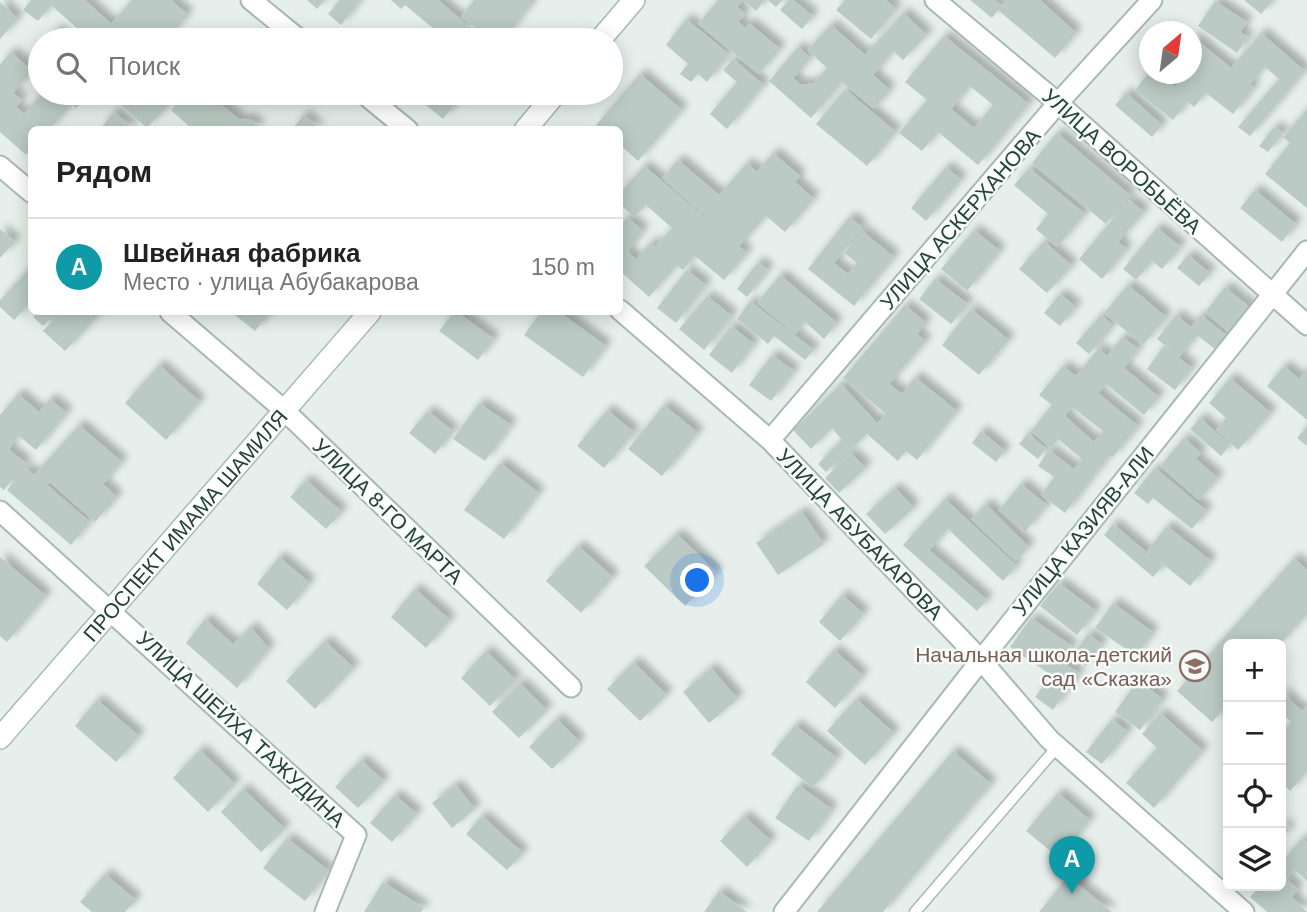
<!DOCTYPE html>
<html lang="ru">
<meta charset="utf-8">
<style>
:root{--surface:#fff;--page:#f2f2f2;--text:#222;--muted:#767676;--line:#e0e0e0;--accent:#ea580c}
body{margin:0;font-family:Arial,sans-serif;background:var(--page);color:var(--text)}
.controls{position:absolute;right:21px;bottom:21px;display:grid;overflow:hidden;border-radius:10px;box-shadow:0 4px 18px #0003}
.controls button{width:63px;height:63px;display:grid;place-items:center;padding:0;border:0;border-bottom:2px solid var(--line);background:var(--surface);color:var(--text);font:35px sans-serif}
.compass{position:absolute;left:1139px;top:21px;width:63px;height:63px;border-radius:50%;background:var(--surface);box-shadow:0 4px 18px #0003;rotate:29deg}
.you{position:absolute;left:698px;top:581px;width:24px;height:24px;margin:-18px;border:5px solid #fff;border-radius:50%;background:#1a73e8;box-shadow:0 0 0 10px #1a73e833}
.badge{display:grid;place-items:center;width:46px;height:46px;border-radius:50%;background:var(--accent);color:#fff;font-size:23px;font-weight:700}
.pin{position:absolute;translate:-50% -58px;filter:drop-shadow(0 2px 4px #0008)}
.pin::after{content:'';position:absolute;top:37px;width:24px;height:21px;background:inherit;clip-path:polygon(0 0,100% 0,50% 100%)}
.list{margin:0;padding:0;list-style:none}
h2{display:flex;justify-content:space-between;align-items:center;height:91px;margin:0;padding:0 28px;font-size:30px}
h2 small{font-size:23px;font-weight:400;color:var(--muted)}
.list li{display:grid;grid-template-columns:46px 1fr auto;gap:21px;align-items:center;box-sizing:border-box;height:98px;padding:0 28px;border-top:2px solid var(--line)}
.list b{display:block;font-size:26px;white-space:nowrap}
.list p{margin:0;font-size:23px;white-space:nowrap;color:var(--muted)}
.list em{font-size:23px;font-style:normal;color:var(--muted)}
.icon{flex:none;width:38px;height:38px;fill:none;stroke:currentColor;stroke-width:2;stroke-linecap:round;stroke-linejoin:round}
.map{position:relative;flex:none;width:1307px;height:912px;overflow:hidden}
.search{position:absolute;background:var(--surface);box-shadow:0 4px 18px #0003;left:28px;top:28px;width:595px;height:77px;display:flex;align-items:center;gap:18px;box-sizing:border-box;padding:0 24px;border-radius:38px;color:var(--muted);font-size:26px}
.panel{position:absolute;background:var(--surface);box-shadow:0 4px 18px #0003;left:28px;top:126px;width:595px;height:189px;border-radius:10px}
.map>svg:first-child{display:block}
</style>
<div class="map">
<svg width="1307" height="912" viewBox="0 0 1307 912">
<defs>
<filter id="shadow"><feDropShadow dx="6" dy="-6" stdDeviation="3.5" flood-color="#0004"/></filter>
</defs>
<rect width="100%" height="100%" fill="#e6efeb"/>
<path fill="#bbcac4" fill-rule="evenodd" filter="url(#shadow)" d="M 31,0 L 85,0 L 111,24 L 132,0 L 171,0 L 188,15 L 166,40 L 159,40 L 149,32 L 141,40 L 105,40 L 100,36 L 96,40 L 90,40 L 51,5 L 38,21 L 23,10 Z
M 307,0 L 325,0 L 317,9 Z
M 340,0 L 361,0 L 341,25 L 328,14 Z
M 391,0 L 438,0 L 470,27 L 458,40 L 447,40 L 405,5 L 401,9 Z
M 474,0 L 528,0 L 532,3 L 503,40 L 479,40 L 484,35 L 461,17 Z
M 718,0 L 742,0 L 737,7 L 745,14 L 738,22 L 746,28 L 749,23 L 780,49 L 759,74 L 698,24 Z
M 743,0 L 762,0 L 764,1 L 756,11 Z
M 768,0 L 782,0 L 776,7 Z
M 789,0 L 793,0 L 813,16 L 802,29 L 780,10 Z
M 845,0 L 886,0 L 896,9 L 871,39 L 836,10 Z
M 970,0 L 994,0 L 1002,6 L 1007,0 L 1040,0 L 1076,33 L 1055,58 L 998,10 L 992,18 Z
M 1244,0 L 1273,0 L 1261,14 Z
M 1215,1 L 1247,22 L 1240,32 L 1248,37 L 1237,53 L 1198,26 Z
M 0,2 L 18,19 L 0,39 Z
M 903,13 L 927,35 L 903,60 L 893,51 L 873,75 L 890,90 L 874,109 L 842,82 L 811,118 L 769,81 L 798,47 L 811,58 L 793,78 L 801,85 L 814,83 L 827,68 L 807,50 L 831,25 L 865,55 Z
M 686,19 L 729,54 L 707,82 L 698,74 L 691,82 L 680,74 L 688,64 L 666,45 Z
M 57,30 L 68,40 L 47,40 Z
M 1261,33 L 1305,71 L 1250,136 L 1238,127 L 1279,79 L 1265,67 L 1250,84 L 1254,88 L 1233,114 L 1206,93 L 1194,107 L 1188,102 L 1173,120 L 1135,90 L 1148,74 L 1158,74 L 1175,87 L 1187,74 L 1192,74 L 1192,36 L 1231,68 Z
M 944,36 L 1029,104 L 978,165 L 938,132 L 922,151 L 899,133 L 927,100 L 905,82 ZM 970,86 L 993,105 L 974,128 L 951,109 Z
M 11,52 L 32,71 L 13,93 L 22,100 L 16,107 L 24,114 L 43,93 L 55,93 L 70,106 L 49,130 L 32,130 L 32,149 L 26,155 L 0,132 L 0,64 Z
M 733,59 L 764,85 L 727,129 L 710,114 L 737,82 L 723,70 Z
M 640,74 L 682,110 L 638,161 L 620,145 L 620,130 L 602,130 L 596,125 Z
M 845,89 L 896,132 L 867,166 L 816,124 Z
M 61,93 L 90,93 L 76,108 Z
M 113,93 L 179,93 L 147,128 L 110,95 Z
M 186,93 L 218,93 L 218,102 L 240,120 L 249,119 L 258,125 L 258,130 L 193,130 L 171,110 Z
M 411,93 L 464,93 L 443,119 Z
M 1126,93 L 1162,125 L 1152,137 L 1115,105 Z
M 1307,109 L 1307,208 L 1265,174 L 1290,143 L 1283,137 Z
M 114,112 L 135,130 L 99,130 Z
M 304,115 L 320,130 L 291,130 Z
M 1274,127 L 1283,133 L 1268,152 L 1259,146 Z
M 1057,133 L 1130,195 L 1106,224 L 1032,163 Z
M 773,153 L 800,176 L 795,182 L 814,199 L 785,232 L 766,216 L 739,246 L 662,178 L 678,160 L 719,195 L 747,163 L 757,172 Z
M 644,166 L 747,253 L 724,280 L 695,256 L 683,270 L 677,265 L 649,297 L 620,271 L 620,223 L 621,225 L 627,217 L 643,231 L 627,252 L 636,259 L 651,242 L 655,247 L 672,228 L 646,205 L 634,217 L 620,204 L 620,193 Z
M 946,167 L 961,180 L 926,221 L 911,208 Z
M 1029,168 L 1085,214 L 1057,247 L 1036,229 L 1048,214 L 1014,185 Z
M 1255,190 L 1296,224 L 1282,242 L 1240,208 Z
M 1129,200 L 1144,212 L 1118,242 L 1127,249 L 1102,279 L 1079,259 Z
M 849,217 L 862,227 L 834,263 L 848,274 L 857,263 L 844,253 L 862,231 L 894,257 L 854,306 L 808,269 Z
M 1157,228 L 1181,247 L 1162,269 L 1152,261 L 1136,280 L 1123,269 Z
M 0,229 L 15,242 L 0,258 Z
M 974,230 L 1000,251 L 967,291 L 941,269 Z
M 1044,241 L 1072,266 L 1047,293 L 1019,269 Z
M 1188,255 L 1210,273 L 1199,286 L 1177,268 Z
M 758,262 L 768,270 L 747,297 L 737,289 Z
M 28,270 L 32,273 L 32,301 L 14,320 L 0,307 L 0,300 Z
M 687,270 L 706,285 L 676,323 L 657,308 Z
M 780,275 L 837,323 L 824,339 L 805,322 L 795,334 L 757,303 Z
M 935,279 L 968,304 L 951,324 L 919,299 Z
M 1128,285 L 1166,317 L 1143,345 L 1104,313 Z
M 1225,287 L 1252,309 L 1231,334 L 1205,312 Z
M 1060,294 L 1076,307 L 1060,326 L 1044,313 Z
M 707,296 L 732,316 L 704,350 L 679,329 Z
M 750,301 L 814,350 L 805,360 L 774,336 L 768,344 L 737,319 Z
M 905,305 L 926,323 L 917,334 L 926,341 L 889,384 L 902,394 L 915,377 L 957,411 L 917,460 L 906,451 L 898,461 L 867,434 L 826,472 L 818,464 L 842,440 L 832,428 L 811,449 L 793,430 L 841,384 L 877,423 L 886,414 L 843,378 Z
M 971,309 L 1009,340 L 979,375 L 942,345 Z
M 38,312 L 57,312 L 43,326 L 33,317 Z
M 61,312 L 101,312 L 65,351 L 43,331 Z
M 231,312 L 271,312 L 255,331 Z
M 454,312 L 457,312 L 494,339 L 478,360 L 439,331 Z
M 541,312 L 559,312 L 606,346 L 583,377 L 524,335 Z
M 1101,315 L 1113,326 L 1089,354 L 1076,343 Z
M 1176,315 L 1191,327 L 1201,315 L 1227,336 L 1216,350 L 1197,335 L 1179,357 L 1157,339 Z
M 731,326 L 754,344 L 732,373 L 709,355 Z
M 1122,337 L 1139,349 L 1124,368 L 1159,397 L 1144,415 L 1106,384 L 1098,393 L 1138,426 L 1113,457 L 1110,455 L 1065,513 L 1041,495 L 1054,477 L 1038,466 L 1049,450 L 1074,469 L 1082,459 L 1058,439 L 1051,448 L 1031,431 L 1052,405 L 1039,395 L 1063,366 L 1076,376 L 1099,348 L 1107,356 ZM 1072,407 L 1103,431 L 1094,442 L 1065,416 Z
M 1164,346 L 1192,368 L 1175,390 L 1147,369 Z
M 772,355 L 794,371 L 771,401 L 749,385 Z
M 159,365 L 200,402 L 166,440 L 125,403 Z
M 1284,366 L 1299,379 L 1307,369 L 1307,420 L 1267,386 Z
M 1230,378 L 1271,413 L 1238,450 L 1216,430 L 1226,418 L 1209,403 Z
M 18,394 L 39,412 L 50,399 L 67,413 L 36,450 L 19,436 L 8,449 L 26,463 L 4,490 L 0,487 L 0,415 Z
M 479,403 L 511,425 L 485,461 L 453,439 Z
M 664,405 L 698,433 L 662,476 L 628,449 Z
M 607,410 L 634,432 L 604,468 L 577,446 Z
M 428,411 L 453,431 L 435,454 L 409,433 Z
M 1200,418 L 1230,445 L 1221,456 L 1190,429 Z
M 79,425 L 122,462 L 103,484 L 117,497 L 95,522 L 50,482 L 47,485 L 90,522 L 71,545 L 7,490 L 26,468 L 34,475 Z
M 1307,426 L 1307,446 L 1297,438 Z
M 981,431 L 1005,451 L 996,462 L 972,443 Z
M 1028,433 L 1046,449 L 1038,459 L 1019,444 Z
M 1184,438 L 1201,453 L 1196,459 L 1218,478 L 1199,500 L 1160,466 Z
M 851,453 L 866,468 L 839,493 L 825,478 Z
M 500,463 L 539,493 L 504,539 L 464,510 Z
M 1155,468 L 1207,511 L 1192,529 L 1153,498 L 1148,504 L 1134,493 Z
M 306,480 L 342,512 L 326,529 L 290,497 Z
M 1021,484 L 1047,505 L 1025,532 L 999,510 Z
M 895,488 L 914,508 L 885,534 L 866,514 Z
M 945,499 L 1017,566 L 1003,581 L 948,529 L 929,550 L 987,600 L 977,611 L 903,545 Z
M 986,504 L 1029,547 L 1015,561 L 971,519 Z
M 802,512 L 824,544 L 778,575 L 756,543 Z
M 1113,524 L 1163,566 L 1153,577 L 1104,535 Z
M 1167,526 L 1211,561 L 1190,586 L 1147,551 Z
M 677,534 L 717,573 L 685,606 L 644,566 Z
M 578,546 L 613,577 L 581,613 L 546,581 Z
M 0,557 L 46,596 L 7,642 L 0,636 Z
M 279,557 L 310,583 L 287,610 L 257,584 Z
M 1294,558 L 1307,570 L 1307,614 L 1280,644 L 1228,644 L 1228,704 L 1212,722 L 1177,691 Z
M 1059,583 L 1096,611 L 1077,635 L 1040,606 Z
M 415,589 L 450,620 L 426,648 L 391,617 Z
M 842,595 L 864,614 L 840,641 L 819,622 Z
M 1113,603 L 1153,632 L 1136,656 L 1095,628 Z
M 1031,618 L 1072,646 L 1061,661 L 1079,673 L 1053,710 L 1035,697 L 1051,675 L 1010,647 Z
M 205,619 L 233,644 L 251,627 L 269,649 L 237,688 L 186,643 Z
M 1088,634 L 1102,644 L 1086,666 L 1072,656 Z
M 325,641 L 354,668 L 315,709 L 286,681 Z
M 834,650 L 863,676 L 835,708 L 806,682 Z
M 486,651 L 516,680 L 490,706 L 461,678 Z
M 634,662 L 667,695 L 640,721 L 607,689 Z
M 711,668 L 738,699 L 709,723 L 683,692 Z
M 1138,680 L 1163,699 L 1140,730 L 1115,712 Z
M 520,683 L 547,710 L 519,738 L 492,712 Z
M 1281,692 L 1302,711 L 1307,705 L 1307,772 L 1290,791 L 1281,782 L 1281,734 L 1291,722 L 1281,713 Z
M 856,699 L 894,733 L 865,765 L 827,731 Z
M 97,700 L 139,736 L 116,762 L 75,726 Z
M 1160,713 L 1203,751 L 1154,808 L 1126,783 L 1157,748 L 1142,734 Z
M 557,719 L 580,742 L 552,769 L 529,747 Z
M 1112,719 L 1128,732 L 1102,764 L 1086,752 Z
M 795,725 L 837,758 L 813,788 L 771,754 Z
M 200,750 L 235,784 L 208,812 L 173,778 Z
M 953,751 L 991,784 L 883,912 L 817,912 Z
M 361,760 L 384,781 L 358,808 L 335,787 Z
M 456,785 L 475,809 L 452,828 L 432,803 Z
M 798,785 L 832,809 L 809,841 L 775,818 Z
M 243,789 L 285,829 L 261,852 L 221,812 Z
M 1058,793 L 1090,820 L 1059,858 L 1026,831 Z
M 395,795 L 417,814 L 392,842 L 370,823 Z
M 482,816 L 523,853 L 507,870 L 466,834 Z
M 744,816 L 771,841 L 747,867 L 720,841 Z
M 1281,822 L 1289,830 L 1281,838 Z
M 287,838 L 329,871 L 305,901 L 263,868 Z
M 1302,838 L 1307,843 L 1307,881 L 1295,870 L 1286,879 L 1298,889 L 1292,897 L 1307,912 L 1267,912 L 1250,897 L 1260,886 L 1281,886 L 1281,863 Z
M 105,874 L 136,900 L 125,912 L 92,912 L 80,902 Z
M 1068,876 L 1112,912 L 1039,912 Z
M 383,882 L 424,908 L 421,912 L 364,912 Z
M 719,891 L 747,912 L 704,912 Z"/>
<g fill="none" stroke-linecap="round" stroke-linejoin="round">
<g stroke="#a8b8b2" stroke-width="13">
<path id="lane" d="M 915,912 L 1057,747"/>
</g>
<g stroke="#a8b8b2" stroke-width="23">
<path id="street" d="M 251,0 L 300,40
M 935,0 L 1058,103 L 1307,325
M 363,93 L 408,130
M 0,166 L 32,193
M 620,310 L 770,440 L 981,660 L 1049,739 L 1244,912
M 170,312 L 285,411 L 571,687
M 770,440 L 1058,103 L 1152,0
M 0,511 L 356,835 L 325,912
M 784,912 L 981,660 L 1307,251"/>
</g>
<g stroke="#a4bbb3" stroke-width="24">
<g id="secondary">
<path d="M 600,40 L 634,0"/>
<path d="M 525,130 L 556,93"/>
<path id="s1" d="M 0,738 L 370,312"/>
</g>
</g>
<use href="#lane" stroke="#fff" stroke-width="10"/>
<use href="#street" stroke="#fff" stroke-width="19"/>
<use href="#secondary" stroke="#fff" stroke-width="21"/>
</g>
<defs>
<g id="school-ring" transform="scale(1.575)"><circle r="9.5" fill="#f7fbf9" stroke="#8d6e63" stroke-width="1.5"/><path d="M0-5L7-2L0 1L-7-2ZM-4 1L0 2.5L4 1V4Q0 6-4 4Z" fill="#8d6e63"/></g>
</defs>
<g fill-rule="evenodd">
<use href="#school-ring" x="1195" y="666"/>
</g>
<g text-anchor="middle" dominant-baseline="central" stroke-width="5" stroke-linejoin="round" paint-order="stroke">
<g font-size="21" fill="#24423a" stroke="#f7fbf9">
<text transform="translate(1122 161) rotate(42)">УЛИЦА ВОРОБЬЁВА</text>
<text transform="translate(960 219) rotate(-49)">УЛИЦА АСКЕРХАНОВА</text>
<text transform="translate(388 511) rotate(44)">УЛИЦА 8-ГО МАРТА</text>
<text stroke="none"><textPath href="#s1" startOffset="282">ПРОСПЕКТ ИМАМА ШАМИЛЯ</textPath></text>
<text transform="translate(1083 531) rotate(-51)">УЛИЦА КАЗИЯВ-АЛИ</text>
<text transform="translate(860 534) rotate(46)">УЛИЦА АБУБАКАРОВА</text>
<text transform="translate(241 729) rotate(43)">УЛИЦА ШЕЙХА ТАЖУДИНА</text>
</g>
<g font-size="21" fill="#785e54" stroke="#f7fbf9" text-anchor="end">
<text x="1172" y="654">Начальная школа-детский<tspan x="1172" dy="24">сад «Сказка»</tspan></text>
</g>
</g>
</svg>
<div class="controls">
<button>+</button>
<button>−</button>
<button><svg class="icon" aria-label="locate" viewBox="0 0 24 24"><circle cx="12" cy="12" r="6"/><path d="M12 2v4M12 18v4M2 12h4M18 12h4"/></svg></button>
<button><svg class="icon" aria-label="layers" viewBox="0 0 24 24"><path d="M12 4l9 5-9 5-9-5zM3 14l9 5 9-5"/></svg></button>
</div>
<svg class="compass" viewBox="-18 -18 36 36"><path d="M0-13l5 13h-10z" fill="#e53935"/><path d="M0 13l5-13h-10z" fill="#767676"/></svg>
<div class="you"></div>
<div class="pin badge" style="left:1072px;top:894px;background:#0f9aa8">A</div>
<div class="search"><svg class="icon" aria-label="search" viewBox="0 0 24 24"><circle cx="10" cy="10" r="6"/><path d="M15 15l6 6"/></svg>Поиск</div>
<section class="panel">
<h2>Рядом<small></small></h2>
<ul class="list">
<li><span class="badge" style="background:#0f9aa8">A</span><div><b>Швейная фабрика</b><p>Место · улица Абубакарова</p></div><em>150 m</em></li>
</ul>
</section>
</div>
